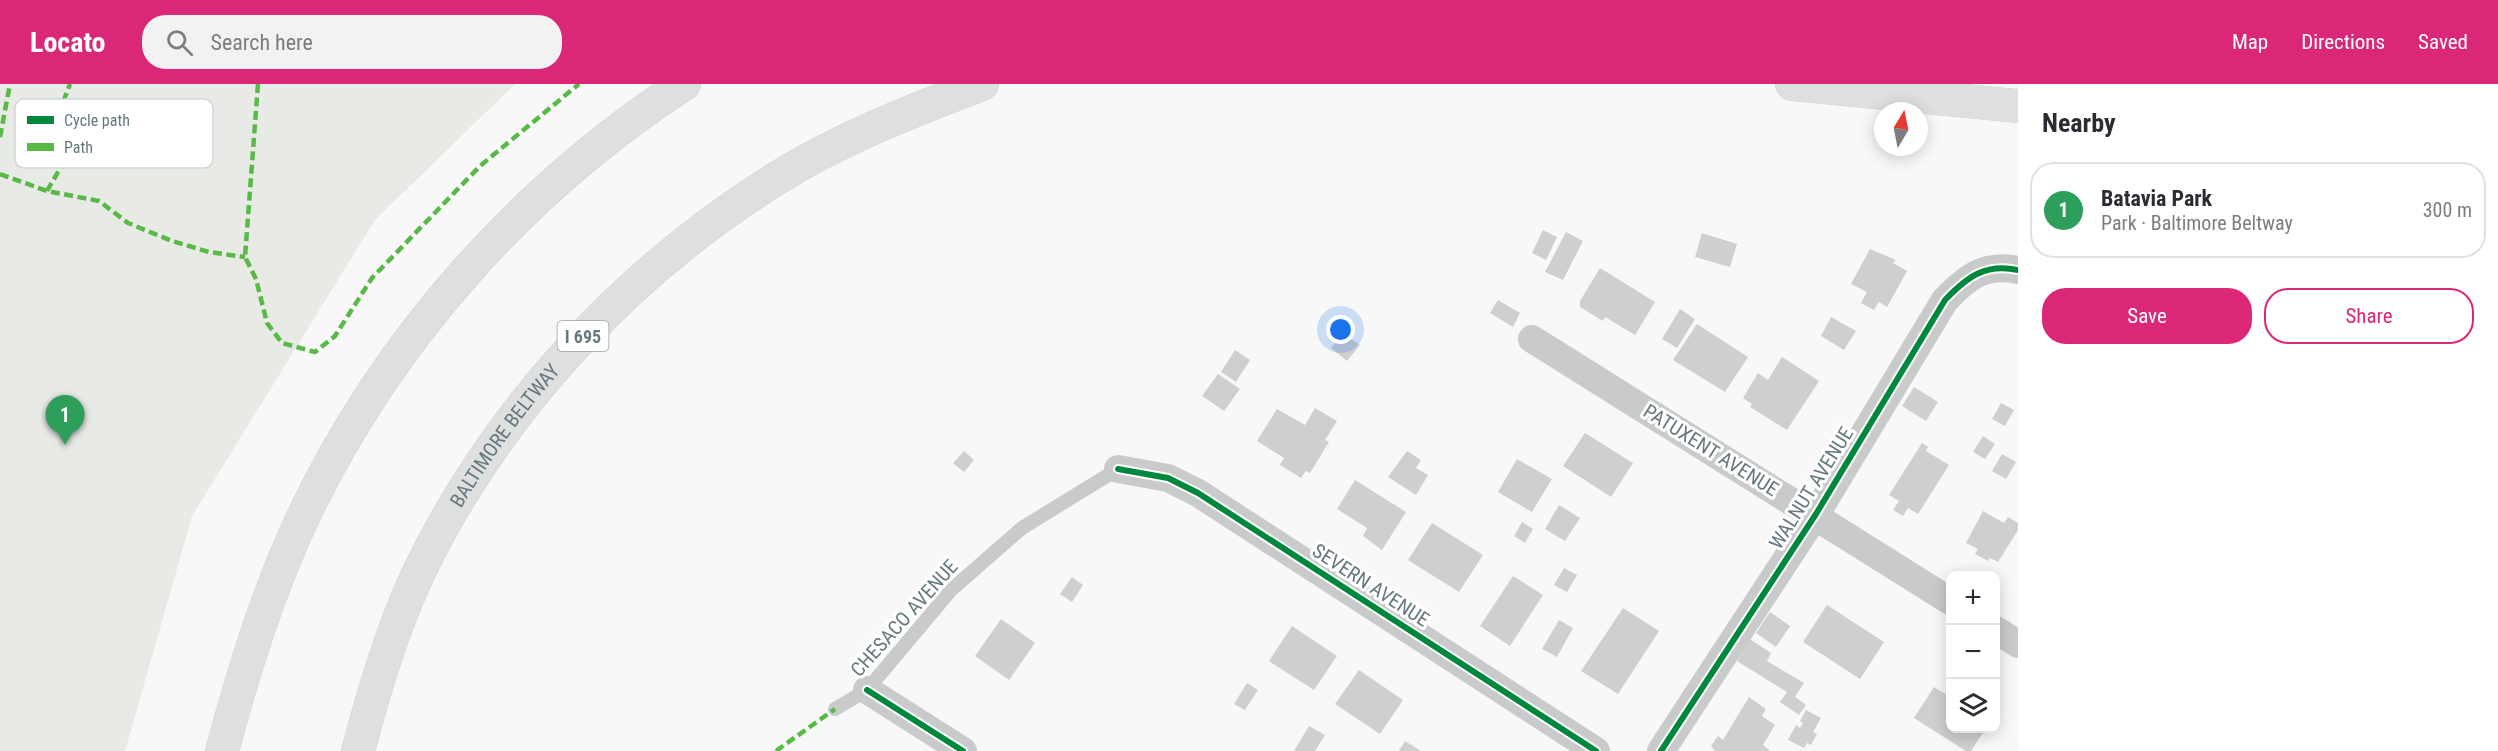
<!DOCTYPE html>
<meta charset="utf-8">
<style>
:root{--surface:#fff;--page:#f2f2f3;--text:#2b2b33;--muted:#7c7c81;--line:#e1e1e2;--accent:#db2777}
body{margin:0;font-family:"Roboto Condensed",sans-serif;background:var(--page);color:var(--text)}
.controls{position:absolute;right:18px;bottom:18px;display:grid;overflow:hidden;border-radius:12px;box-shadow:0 3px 15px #0003}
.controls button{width:54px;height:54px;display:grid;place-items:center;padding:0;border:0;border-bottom:2px solid var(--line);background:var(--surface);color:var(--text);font:30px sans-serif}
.compass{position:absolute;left:1874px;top:18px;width:54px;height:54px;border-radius:50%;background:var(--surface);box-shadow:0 3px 15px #0003;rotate:10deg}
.you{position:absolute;left:1341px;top:246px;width:21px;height:21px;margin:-15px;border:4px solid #fff;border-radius:50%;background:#1a73e8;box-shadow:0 0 0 9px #1a73e833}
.badge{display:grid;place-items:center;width:39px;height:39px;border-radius:50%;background:var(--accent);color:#fff;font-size:20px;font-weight:700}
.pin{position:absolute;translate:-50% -50px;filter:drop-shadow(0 2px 3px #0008)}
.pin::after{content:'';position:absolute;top:32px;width:21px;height:18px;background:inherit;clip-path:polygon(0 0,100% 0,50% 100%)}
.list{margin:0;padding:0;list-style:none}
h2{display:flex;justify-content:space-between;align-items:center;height:78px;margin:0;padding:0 24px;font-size:26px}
h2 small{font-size:20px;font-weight:400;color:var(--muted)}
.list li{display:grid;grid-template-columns:39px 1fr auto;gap:18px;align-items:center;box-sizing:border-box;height:96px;margin:0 12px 12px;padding:0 12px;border:2px solid var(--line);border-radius:24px}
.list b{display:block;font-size:22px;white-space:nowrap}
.list p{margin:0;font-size:20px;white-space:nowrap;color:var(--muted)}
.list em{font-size:20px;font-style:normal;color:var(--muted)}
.actions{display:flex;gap:12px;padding:18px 24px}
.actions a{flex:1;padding:14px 0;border:2px solid var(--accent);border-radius:24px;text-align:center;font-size:21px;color:var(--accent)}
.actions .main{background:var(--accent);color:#fff}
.icon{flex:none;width:33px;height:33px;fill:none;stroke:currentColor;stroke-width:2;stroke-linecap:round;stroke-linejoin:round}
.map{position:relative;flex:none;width:2018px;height:667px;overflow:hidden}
header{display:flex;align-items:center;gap:36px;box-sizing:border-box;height:84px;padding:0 30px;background:var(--accent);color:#fff}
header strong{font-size:28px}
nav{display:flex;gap:33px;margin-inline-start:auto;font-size:21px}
.search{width:420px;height:54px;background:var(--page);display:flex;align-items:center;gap:15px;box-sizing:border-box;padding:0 21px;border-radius:24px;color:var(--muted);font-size:22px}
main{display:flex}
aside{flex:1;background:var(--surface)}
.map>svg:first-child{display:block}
</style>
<header>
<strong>Locato</strong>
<div class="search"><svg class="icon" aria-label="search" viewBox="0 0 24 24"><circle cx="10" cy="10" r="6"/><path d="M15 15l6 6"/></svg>Search here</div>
<nav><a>Map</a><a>Directions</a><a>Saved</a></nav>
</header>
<main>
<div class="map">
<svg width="2018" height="667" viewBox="0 0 2018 667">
<rect width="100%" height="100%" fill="#f8f8f8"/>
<path fill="#e8eae6" d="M 0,0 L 515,0 L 375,136 L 192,432 L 125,667 L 0,667 Z"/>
<path fill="#cdcfd0" d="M 1543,146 L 1557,153 L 1546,176 L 1532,169 Z
M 1566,148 L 1583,157 L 1563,196 L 1545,188 Z
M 1702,149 L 1737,160 L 1730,183 L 1695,173 Z
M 1870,165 L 1896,176 L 1893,179 L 1907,187 L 1887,223 L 1879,218 L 1874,226 L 1861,219 L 1867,208 L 1851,200 Z
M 1600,184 L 1655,218 L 1635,251 L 1605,233 L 1603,237 L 1580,223 L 1580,217 Z
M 1498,216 L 1520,229 L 1513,243 L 1490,229 Z
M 1680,225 L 1695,235 L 1677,264 L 1662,255 Z
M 1831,233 L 1856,247 L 1844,266 L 1821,252 Z
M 1697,240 L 1748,273 L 1725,308 L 1673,276 Z
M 1343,249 L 1360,261 L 1347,277 L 1331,264 Z
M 1235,266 L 1250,276 L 1236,298 L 1221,288 Z
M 1782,273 L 1819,297 L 1787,346 L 1750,323 L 1752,320 L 1743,314 L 1758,289 L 1768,296 Z
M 1218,290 L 1240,305 L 1224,327 L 1202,312 Z
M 1914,303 L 1938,318 L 1926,337 L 1902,322 Z
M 2001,319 L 2014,326 L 2005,342 L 1992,335 Z
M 1315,324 L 1337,337 L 1325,356 L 1329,358 L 1310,389 L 1306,387 L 1301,394 L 1280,381 L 1284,374 L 1257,357 L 1277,325 L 1305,341 Z
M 1585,349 L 1633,379 L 1611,413 L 1563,382 Z
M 1983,352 L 1995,360 L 1985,375 L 1973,368 Z
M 1922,359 L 1928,363 L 1926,367 L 1949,381 L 1918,430 L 1908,424 L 1903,432 L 1893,426 L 1899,417 L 1889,411 Z
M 964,367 L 974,376 L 964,388 L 953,379 Z
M 1407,367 L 1421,376 L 1416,384 L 1428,391 L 1416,411 L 1388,393 Z
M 2002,370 L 2016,378 L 2006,395 L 1992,387 Z
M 1517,375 L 1552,395 L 1532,428 L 1498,408 Z
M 1355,396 L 1406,428 L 1382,466 L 1363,452 L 1367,444 L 1337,425 Z
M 1559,421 L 1580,434 L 1565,457 L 1545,445 Z
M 1983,427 L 2004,439 L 2008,433 L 2018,439 L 2018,446 L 1998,478 L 1990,474 L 1988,477 L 1975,470 L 1978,465 L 1966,459 Z
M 1522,438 L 1533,445 L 1525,459 L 1514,452 Z
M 1432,439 L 1483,471 L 1459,508 L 1408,476 Z
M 1564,484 L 1577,491 L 1567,508 L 1554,501 Z
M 1513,492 L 1543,511 L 1510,562 L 1480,542 Z
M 1072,493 L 1083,501 L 1072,518 L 1060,510 Z
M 1827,521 L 1884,558 L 1860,595 L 1803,558 Z
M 1623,524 L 1659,547 L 1618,610 L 1581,587 Z
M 1770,528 L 1790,542 L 1776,563 L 1756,549 Z
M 1001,535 L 1035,559 L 1009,596 L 975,572 Z
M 1559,536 L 1573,544 L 1557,573 L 1542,565 Z
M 1292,542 L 1337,572 L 1314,606 L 1269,577 Z
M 1750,555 L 1771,569 L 1767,577 L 1804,599 L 1795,613 L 1806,621 L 1799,631 L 1780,618 L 1787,608 L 1737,577 Z
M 1359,586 L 1403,616 L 1380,650 L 1335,620 Z
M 1247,599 L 1258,606 L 1245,626 L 1234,620 Z
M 1934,603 L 1950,613 L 1950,644 L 1986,644 L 1971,667 L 1966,667 L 1914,634 Z
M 1749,613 L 1766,625 L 1762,632 L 1775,641 L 1763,661 L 1770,667 L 1715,667 L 1711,662 L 1718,652 L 1723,656 Z
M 1806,626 L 1821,634 L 1813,648 L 1817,650 L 1811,661 L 1807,659 L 1804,664 L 1788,656 L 1796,641 L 1800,644 L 1803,639 L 1800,637 Z
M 1309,642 L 1325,651 L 1315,667 L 1294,667 Z
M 1405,657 L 1421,667 L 1399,667 Z"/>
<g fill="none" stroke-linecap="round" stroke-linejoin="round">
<g stroke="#d4d5d5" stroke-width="34">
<g id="highway">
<path d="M 1792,0 L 2018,22"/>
<path d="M 222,667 C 244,586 268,507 304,431 C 387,257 522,105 684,0"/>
<path id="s1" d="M 358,667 C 374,607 392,546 418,490 C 495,329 623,191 774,96 C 839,55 911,27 982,0"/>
</g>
</g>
<path stroke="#c9cbcb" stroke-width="14" d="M 835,625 L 867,606 L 951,506 L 1022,444 L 1118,385"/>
<path stroke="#c9cbcb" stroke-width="28" d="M 1532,255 L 1950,517
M 1118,385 L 1168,394 L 1198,409 L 1596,667
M 1996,546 L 2018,560
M 867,606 L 963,667
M 1661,667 L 1816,430 L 1945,216 C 1967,193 1985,179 2018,186"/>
<use href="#highway" stroke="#dedfdf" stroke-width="33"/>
<path stroke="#58b947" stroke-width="4.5" stroke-dasharray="9 4.5" stroke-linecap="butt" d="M 258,0 L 245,173 L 256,195 L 267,239 L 282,259 L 315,268 L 335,252 L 372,194 L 480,82 L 579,0
M 0,53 L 10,0
M 0,90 L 47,107 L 99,117 L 128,139 L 172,157 L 209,168 L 245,173
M 47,107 L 62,81 L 59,29 L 70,0
M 776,667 L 835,625"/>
<g stroke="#fff" stroke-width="10">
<path id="cycleway" d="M 1118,385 L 1168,394 L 1198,409 L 1596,667
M 867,606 L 963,667
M 1661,667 L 1816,430 L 1945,216 C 1967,193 1985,179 2018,186"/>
</g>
<use href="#cycleway" stroke="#00873e" stroke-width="6"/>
</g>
<g text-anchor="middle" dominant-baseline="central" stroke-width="6" stroke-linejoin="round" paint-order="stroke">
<rect fill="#fff" stroke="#94a0a5" stroke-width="1.5" x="557.5" y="237" width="51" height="30" rx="4.5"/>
<g font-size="18" font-weight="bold" fill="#66787f">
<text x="583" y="252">I 695</text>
</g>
<g font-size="20" fill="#66787f" stroke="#fff">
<text stroke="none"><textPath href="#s1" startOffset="351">BALTIMORE BELTWAY</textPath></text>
<text transform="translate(1711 366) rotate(32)">PATUXENT AVENUE</text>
<text transform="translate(1811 404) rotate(-58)">WALNUT AVENUE</text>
<text transform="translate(1371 501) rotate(33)">SEVERN AVENUE</text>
<text transform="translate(904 534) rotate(-48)">CHESACO AVENUE</text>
</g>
</g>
<rect x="15" y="15" width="198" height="69" rx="9" fill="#fff" stroke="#d1d6d9" stroke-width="1.5"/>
<rect x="27" y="32" width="27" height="8" fill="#00873e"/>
<rect x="27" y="59" width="27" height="8" fill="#58b947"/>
<g font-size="16" fill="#66787f">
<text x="64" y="42">Cycle path</text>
<text x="64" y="69">Path</text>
</g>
</svg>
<div class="controls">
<button>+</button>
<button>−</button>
<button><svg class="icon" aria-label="layers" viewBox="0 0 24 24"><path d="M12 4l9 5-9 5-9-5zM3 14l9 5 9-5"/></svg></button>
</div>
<svg class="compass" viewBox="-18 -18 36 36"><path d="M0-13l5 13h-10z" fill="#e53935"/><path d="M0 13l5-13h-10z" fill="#7c7c81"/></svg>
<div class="you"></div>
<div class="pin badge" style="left:65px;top:361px;background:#2e9e5b">1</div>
</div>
<aside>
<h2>Nearby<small></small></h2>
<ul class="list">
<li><span class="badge" style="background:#2e9e5b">1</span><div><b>Batavia Park</b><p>Park · Baltimore Beltway</p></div><em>300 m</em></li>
</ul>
<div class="actions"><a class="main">Save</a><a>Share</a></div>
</aside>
</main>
